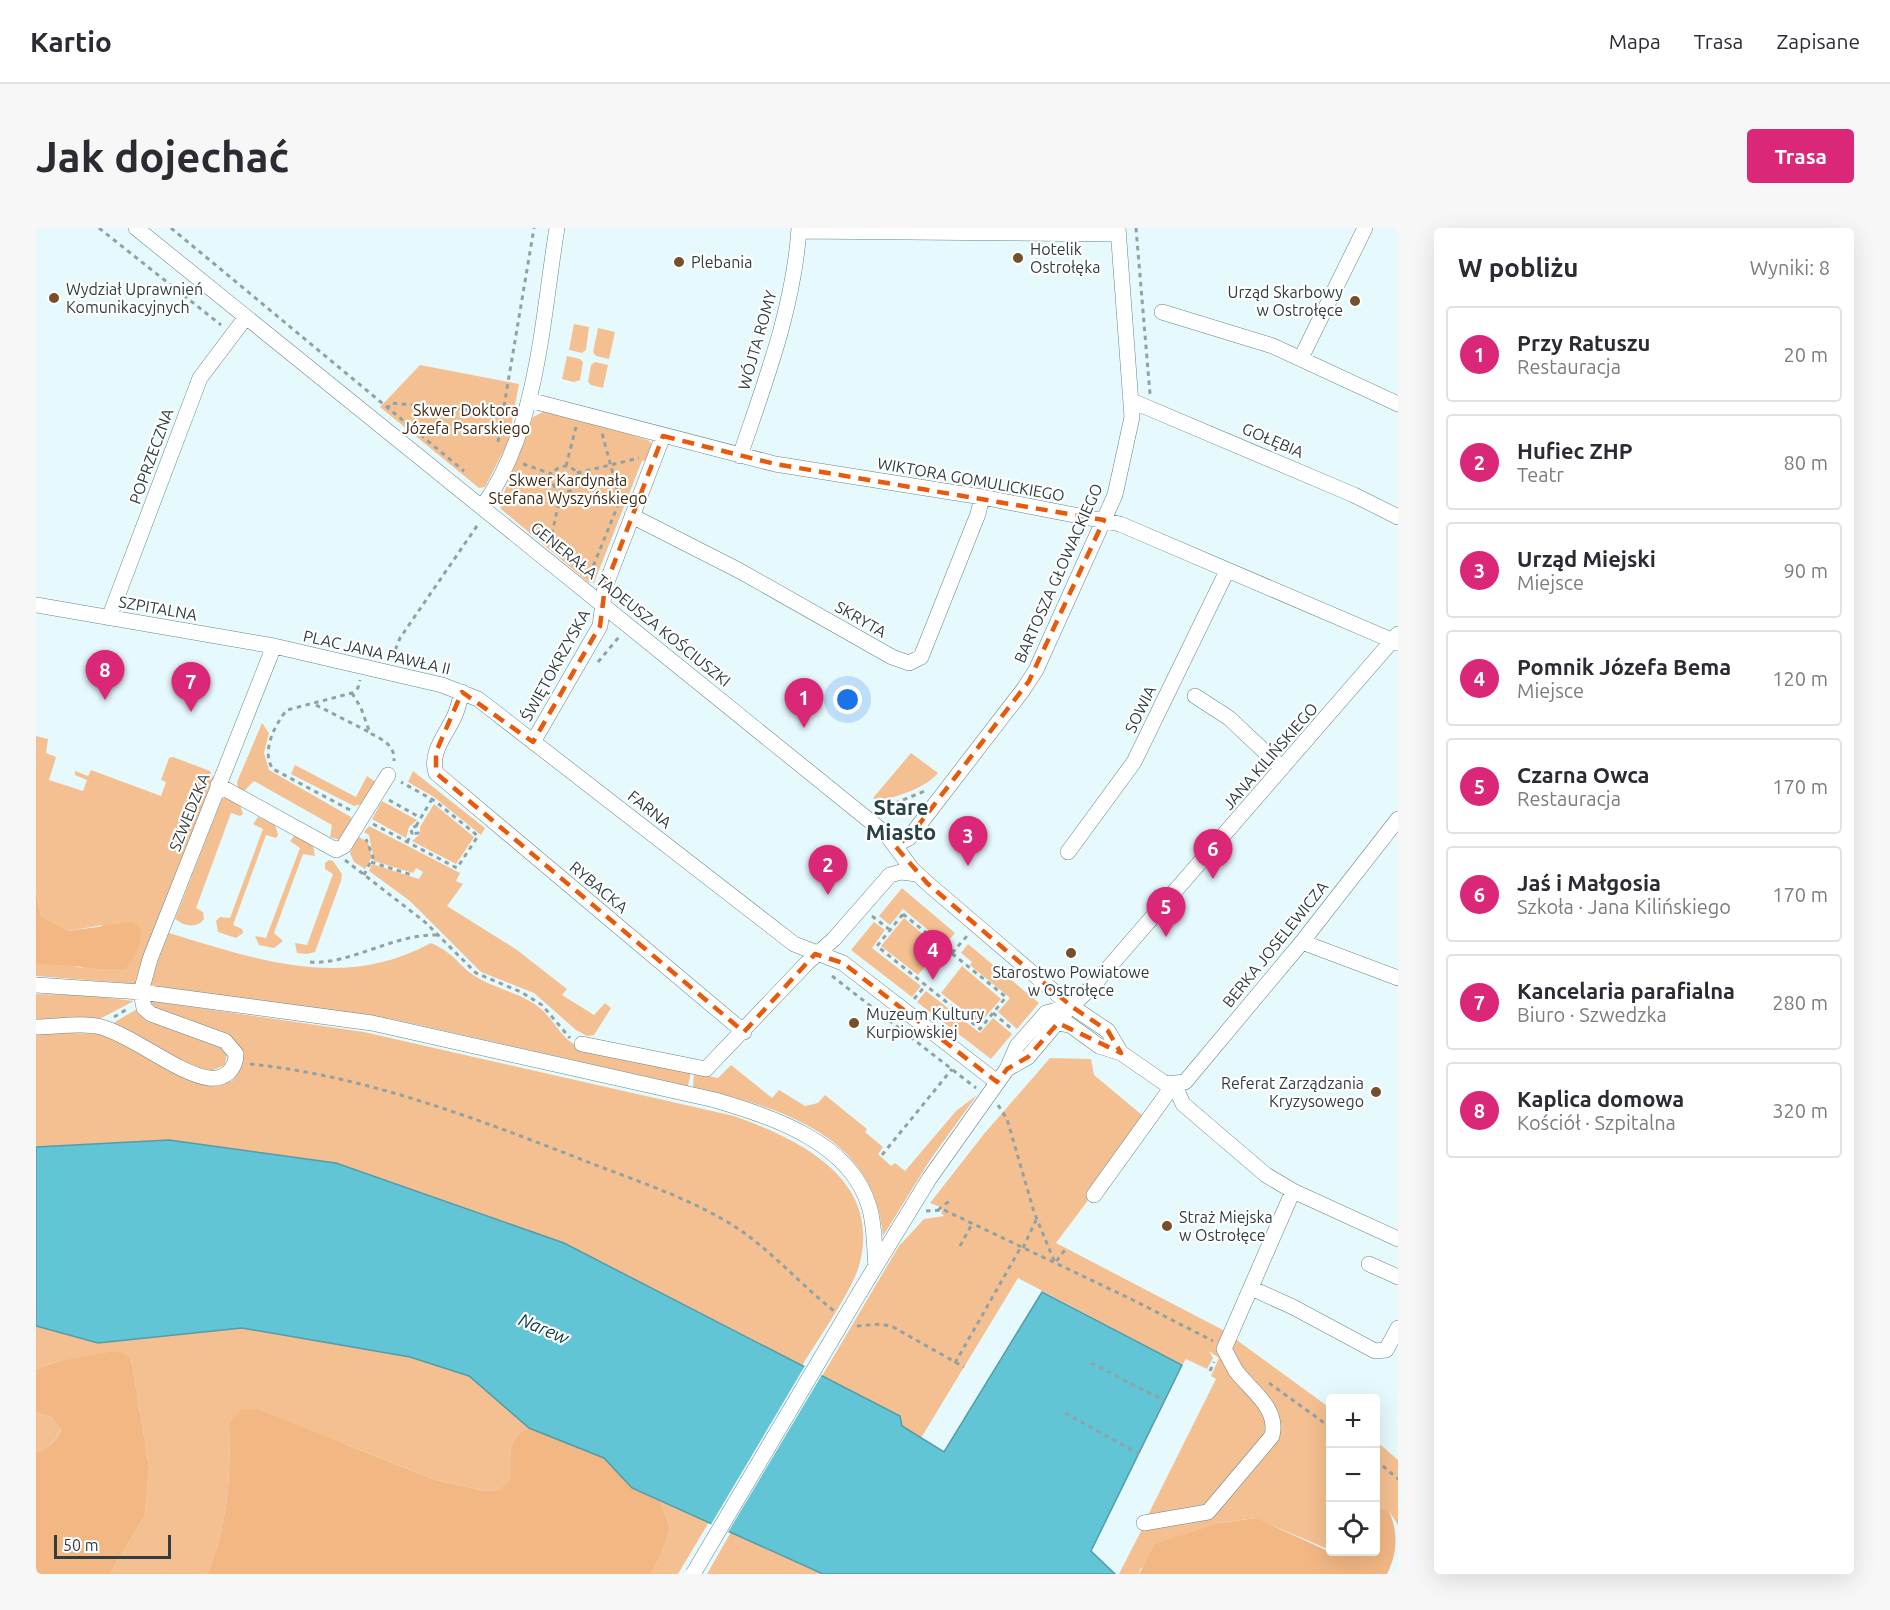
<!DOCTYPE html>
<html lang="pl">
<meta charset="utf-8">
<style>
:root{--surface:#fff;--page:#f7f7f7;--text:#2b2b33;--muted:#7c7c81;--line:#e1e1e2;--accent:#db2777}
body{margin:0;font-family:Ubuntu,sans-serif;background:var(--page);color:var(--text)}
.controls{position:absolute;right:18px;bottom:18px;display:grid;overflow:hidden;border-radius:6px;box-shadow:0 6px 24px #0002}
.controls button{width:54px;height:54px;display:grid;place-items:center;padding:0;border:0;border-bottom:2px solid var(--line);background:var(--surface);color:var(--text);font:30px sans-serif}
.scale{position:absolute;left:18px;bottom:15px;width:117px;box-sizing:border-box;padding-left:6px;border:3px solid #313e41;border-top:0;font-size:16px;line-height:21px;white-space:nowrap;color:#313e41;-webkit-text-stroke:4px #fff;paint-order:stroke}
.you{position:absolute;left:812px;top:472px;width:21px;height:21px;margin:-15px;border:4px solid #fff;border-radius:50%;background:#1a73e8;box-shadow:0 0 0 9px #1a73e833}
.badge{display:grid;place-items:center;width:39px;height:39px;border-radius:50%;background:var(--accent);color:#fff;font-size:20px;font-weight:700}
.pin{position:absolute;translate:-50% -50px;filter:drop-shadow(0 2px 3px #0008)}
.pin::after{content:'';position:absolute;top:32px;width:21px;height:18px;background:inherit;clip-path:polygon(0 0,100% 0,50% 100%)}
.list{margin:0;padding:0;list-style:none}
h2{display:flex;justify-content:space-between;align-items:center;height:78px;margin:0;padding:0 24px;font-size:26px}
h2 small{font-size:20px;font-weight:400;color:var(--muted)}
.list li{display:grid;grid-template-columns:39px 1fr auto;gap:18px;align-items:center;box-sizing:border-box;height:96px;margin:0 12px 12px;padding:0 12px;border:2px solid var(--line);border-radius:6px}
.list b{display:block;font-size:22px;white-space:nowrap}
.list p{margin:0;font-size:20px;white-space:nowrap;color:var(--muted)}
.list em{font-size:20px;font-style:normal;color:var(--muted)}
.icon{flex:none;width:33px;height:33px;fill:none;stroke:currentColor;stroke-width:2;stroke-linecap:round;stroke-linejoin:round}
.map{position:relative;flex:none;width:1362px;height:1346px;overflow:hidden;border-radius:6px}
header{display:flex;align-items:center;gap:36px;box-sizing:border-box;height:84px;padding:0 30px;background:var(--surface);border-bottom:2px solid var(--line)}
header strong{font-size:28px}
nav{display:flex;gap:33px;margin-inline-start:auto;font-size:21px}
.intro{display:flex;align-items:center;justify-content:space-between;box-sizing:border-box;height:144px;padding:0 36px}
h1{margin:0;font-size:42px}
.button{padding:15px 27px;border-radius:6px;background:var(--accent);color:#fff;font-size:21px;font-weight:700}
main{display:flex;gap:36px;padding:0 36px}
aside{flex:1;background:var(--surface);border-radius:6px;box-shadow:0 6px 24px #0002}
.map>svg:first-child{display:block}
</style>
<header>
<strong>Kartio</strong>
<nav><a>Mapa</a><a>Trasa</a><a>Zapisane</a></nav>
</header>
<div class="intro"><h1>Jak dojechać</h1><a class="button">Trasa</a></div>
<main>
<div class="map">
<svg width="1362" height="1346" viewBox="0 0 1362 1346">
<rect width="100%" height="100%" fill="#e6f9fd"/>
<path fill="#f5c091" d="M 538,96 L 553,99 L 550,122 L 546,125 L 533,122 Z
M 562,100 L 579,104 L 573,131 L 560,128 L 557,124 Z
M 531,128 L 544,131 L 547,134 L 544,152 L 538,154 L 526,151 Z
M 559,134 L 572,137 L 567,160 L 555,157 L 552,154 L 555,137 Z
M 384,137 L 483,156 L 472,214 L 449,259 L 443,260 L 344,179 Z
M 511,182 L 612,212 L 617,217 L 616,231 L 606,233 L 558,355 L 552,354 L 465,281 L 464,275 L 497,189 Z
M 226,495 L 233,505 L 228,525 L 233,542 L 315,589 L 316,592 L 304,612 L 294,609 L 296,597 L 218,553 L 208,563 L 202,561 L 201,554 Z
M 0,508 L 12,511 L 10,525 L 20,529 L 13,552 L 47,563 L 51,552 L 39,547 L 39,543 L 52,548 L 55,542 L 125,568 L 130,554 L 125,552 L 133,530 L 137,529 L 174,543 L 178,551 L 102,756 L 0,748 L 0,737 L 26,735 L 46,740 L 66,697 L 33,703 L 5,688 L 0,661 Z
M 875,525 L 902,545 C 888,561 861,569 841,573 L 837,570 Z
M 259,537 L 320,569 L 331,548 L 340,554 L 326,576 L 318,578 L 255,546 Z
M 377,543 L 449,600 L 445,607 L 398,569 L 372,554 Z
M 190,569 L 204,577 L 207,586 L 204,588 L 195,585 L 160,680 L 167,684 L 168,691 C 161,701 148,698 139,691 L 186,571 Z
M 346,573 L 381,592 L 373,599 L 370,610 L 336,591 Z
M 398,576 L 438,609 L 420,636 L 376,613 L 384,606 L 384,599 Z
M 222,589 L 239,596 L 242,607 L 240,610 L 230,607 L 197,697 L 206,701 L 207,705 L 200,710 L 182,704 L 180,693 L 184,689 L 194,690 L 227,601 L 217,596 Z
M 333,598 L 424,645 L 420,653 L 427,656 L 411,678 L 481,722 L 531,761 L 526,767 L 558,787 L 569,775 L 575,780 L 558,807 L 551,808 L 540,802 L 498,765 L 445,744 L 374,673 L 333,643 L 336,636 L 383,651 L 387,644 L 380,640 L 377,645 L 338,633 L 333,607 L 328,604 Z
M 259,607 L 277,618 L 279,628 L 267,626 L 238,705 L 247,713 L 238,720 L 223,717 L 219,708 L 230,710 L 264,620 L 254,613 Z
M 321,608 L 332,614 L 336,629 L 329,641 L 318,634 L 314,625 Z
M 293,632 L 297,633 L 306,646 L 305,653 L 279,724 L 271,726 L 261,725 L 259,715 L 271,717 L 297,646 L 289,641 L 289,635 Z
M 866,660 L 919,705 L 911,714 L 906,710 L 904,712 L 867,681 L 854,697 L 843,688 Z
M 868,690 L 904,721 L 882,747 L 845,718 Z
M 838,694 L 849,702 L 836,720 L 885,758 L 876,769 L 815,722 Z
M 133,705 C 222,732 307,763 395,715 C 419,725 422,738 442,750 C 462,762 487,765 505,781 C 518,792 524,808 539,817 L 655,844 L 652,858 L 356,791 L 112,757 Z
M 932,716 L 1003,775 L 981,801 L 962,784 L 974,770 L 934,737 L 936,734 L 925,725 Z
M 926,738 L 965,771 L 944,795 L 905,765 Z
M 890,763 L 944,805 L 957,790 L 976,806 L 955,831 L 881,774 Z
M 0,766 L 48,767 L 98,773 L 58,794 L 0,795 Z
M 109,772 L 328,804 L 698,888 C 762,911 845,950 824,1034 C 818,1061 781,1112 766,1138 L 528,1015 L 300,935 L 133,912 L 0,919 L 0,804 L 67,806 L 176,857 L 196,853 L 205,840 L 207,828 L 118,783 Z
M 101,781 L 182,816 L 191,824 L 189,837 L 173,844 L 158,841 L 72,798 Z
M 1014,830 L 1055,831 L 1058,847 L 1112,892 L 1020,1015 L 1187,1102 L 1294,1180 L 1294,1322 L 1219,1290 L 1184,1295 L 1104,1341 L 1103,1346 L 1083,1346 L 1106,1301 L 1167,1290 L 1232,1221 L 1233,1190 L 1231,1208 L 1172,1279 L 1111,1289 L 1180,1151 L 1175,1148 L 1183,1130 L 1173,1123 L 1177,1130 L 1171,1141 L 1150,1131 L 1146,1137 L 982,1050 L 885,1210 L 866,1198 L 863,1188 L 786,1148 L 863,1018 L 888,991 L 908,988 L 905,985 L 907,980 L 894,975 L 948,906 Z
M 695,837 L 736,870 L 743,862 L 769,878 L 782,875 L 789,867 L 831,901 L 829,904 L 847,919 L 842,926 L 855,938 L 859,935 L 869,943 L 920,883 L 941,867 L 894,932 L 847,1008 C 839,906 742,879 657,859 L 658,845 L 682,850 Z
M 0,1098 L 62,1115 L 206,1100 L 374,1129 L 433,1148 L 493,1200 C 470,1209 474,1230 476,1251 L 463,1262 L 449,1263 L 399,1252 L 309,1216 L 193,1196 C 195,1248 192,1298 171,1346 L 74,1346 L 109,1287 L 113,1239 L 95,1131 L 24,1133 L 0,1141 Z
M 0,1184 L 17,1190 L 25,1200 C 20,1214 13,1220 0,1224 Z
M 1340,1213 L 1362,1232 L 1362,1297 L 1353,1283 L 1340,1281 Z
M 624,1272 L 673,1294 L 642,1346 L 615,1346 L 626,1325 L 634,1300 Z
M 695,1304 L 787,1346 L 671,1346 Z"/>
<path fill="#f2b783" d="M 0,661 L 5,688 L 33,703 L 96,694 L 105,701 C 105,718 100,728 89,741 C 58,743 31,734 0,737 Z
M 74,1124 L 86,1124 L 95,1131 L 113,1239 L 109,1287 L 74,1346 L 0,1346 L 0,1224 C 13,1220 20,1214 25,1201 L 17,1190 L 0,1184 L 0,1141 L 24,1133 Z
M 221,1181 L 399,1252 L 449,1263 L 463,1262 L 475,1251 C 474,1230 470,1209 493,1200 L 568,1230 L 596,1260 L 624,1272 L 634,1300 L 626,1325 L 615,1346 L 171,1346 C 192,1298 195,1248 193,1196 L 205,1182 Z
M 1341,1280 L 1353,1283 C 1362,1304 1362,1324 1351,1346 L 1103,1346 L 1119,1316 L 1184,1295 L 1220,1290 L 1294,1324 L 1340,1324 Z"/>
<path fill="#61c5d5" stroke="#539ca9" stroke-width="1.5" d="M 133,912 L 300,935 L 528,1015 L 864,1188 L 866,1198 L 908,1224 L 1006,1064 L 1146,1137 L 1055,1323 L 1079,1346 L 787,1346 L 596,1260 L 568,1230 L 493,1200 L 433,1148 L 374,1129 L 206,1100 L 62,1115 L 0,1098 L 0,919 Z"/>
<path fill="#e6f9fd" d="M 770,1136 L 787,1145 L 691,1306 L 674,1298 Z"/>
<g fill="none" stroke-linecap="round" stroke-linejoin="round">
<g stroke="#67858a" stroke-width="16">
<path id="minor" d="M 100,0 L 850,606 L 876,641 L 891,655 L 1035,778 L 1072,803 L 1085,825
M 763,3 L 1082,6
M 1126,84 L 1237,118 L 1362,176
M 1265,130 L 1329,0
M 493,172 L 739,236 L 946,269 L 1084,296 L 1362,415
M 1096,173 L 1318,267 L 1362,289
M 704,228 C 729,154 758,79 763,0
M 447,278 C 502,201 506,91 521,0
M 596,288 L 704,343 L 856,429 L 873,435 L 885,429 L 942,286 L 946,269
M 0,377 L 238,418 L 406,457 L 442,471 L 758,716 L 807,735 L 961,854
M 73,390 L 164,150 L 210,89
M 426,464 C 424,472 422,480 419,487 C 411,506 393,524 400,545 L 708,804
M 1159,468 L 1193,490 L 1246,540
M 497,514 L 564,398 L 569,359 L 627,208
M 182,557 L 300,622 L 308,618 L 352,547
M 855,612 L 867,613 L 873,610 L 987,462 L 1000,442 L 1079,267 L 1096,189 L 1082,0
M 1032,624 L 1098,534 L 1191,343
M 1266,714 L 1362,750
M 0,757 L 105,764 L 336,795 L 679,872 C 736,889 814,914 833,978 C 839,997 838,1018 840,1038
M 1022,795 L 1034,797 L 1063,818 L 1085,825 L 1130,856 L 1149,854 L 1266,714 L 1362,591
M 0,799 C 18,799 49,794 65,799 C 98,808 142,846 173,850 C 189,852 200,841 200,826 L 189,813 L 115,786 L 108,780 L 105,764 L 114,731 L 238,418
M 546,816 L 670,841 L 771,735 L 798,711 L 854,647 L 865,644 L 881,646
M 971,841 L 992,829 L 1035,778 L 1054,761 L 1362,406
M 1138,856 L 1147,876 L 1230,947 L 1257,963 L 1362,1011
M 1058,967 L 1138,856
M 1333,1036 L 1362,1049
M 1215,1060 L 1257,1079 L 1339,1123 L 1350,1122 L 1362,1100
M 824,1064 L 893,951 L 971,841 L 981,818 L 1010,785 L 1035,778
M 1108,1295 L 1172,1284 L 1236,1208 C 1243,1180 1215,1163 1200,1143 C 1196,1136 1192,1128 1188,1121 L 1257,963"/>
</g>
<path stroke="#91a2a5" stroke-width="3" stroke-dasharray="4.5 4.5" stroke-linecap="butt" d="M 63,0 L 185,97
M 135,0 L 428,243
M 1100,0 L 1114,166
M 351,181 L 355,175 L 475,185
M 462,214 L 498,0
M 487,236 L 516,246
M516 251a13 13 0 1 1 26 0a13 13 0 1 1-26 0Z
M 530,238 L 540,199
M 541,245 L 603,230
M 542,255 L 583,274
M 514,315 L 525,264
M 554,346 L 584,272 L 566,205
M 356,430 L 364,410 L 443,295
M 562,434 L 583,409
M 316,465 L 325,480 L 334,505 C 347,512 359,517 358,533
M 280,477 L 333,504
M 353,572 L 385,590
M 314,582 L 237,541 C 225,525 238,497 251,482 L 316,465 L 322,460 L 324,452
M 842,582 L 889,563
M 337,596 L 421,640 L 442,608 L 399,573 L 365,554
M 380,598 L 396,571
M 371,614 L 376,606 L 375,600 L 380,598 L 382,605 L 376,606
M 309,632 L 389,694 L 440,745 L 485,764 L 506,777 L 534,810
M 335,634 L 376,647
M 328,647 L 337,629 L 330,611
M 867,686 L 970,769 L 944,801 L 841,718 Z
M 836,688 L 854,702
M 916,725 L 931,708
M 274,734 C 314,737 357,706 401,707
M 796,748 L 940,860
M 878,771 L 890,757
M 957,785 L 976,801
M 78,789 L 93,780
M 214,836 C 332,848 447,893 557,936 C 604,954 655,971 698,998 C 735,1022 763,1055 798,1083
M 962,877 L 971,891 L 998,984 L 1019,1035 L 1031,1019
M 846,927 L 916,841
M 902,982 L 916,971
M 890,983 L 908,982 L 1095,1071 L 1177,1113
M 924,1018 L 936,996
M 987,1020 L 1000,992
M 821,1098 L 845,1096 L 857,1099 L 928,1139
M 919,1135 L 985,1019
M 1055,1135 L 1129,1173
M 1174,1143 L 1178,1134
M 1233,1155 L 1294,1199
M 1029,1185 L 1103,1226
M 1340,1232 L 1362,1251"/>
<use href="#minor" stroke="#fff" stroke-width="15"/>
<g stroke="#67858a" stroke-width="16" stroke-linecap="butt">
<path id="minor-bridge" d="M 657,1346 L 824,1064"/>
</g>
<use href="#minor-bridge" stroke="#fff" stroke-width="15"/>
</g>
<path fill="none" stroke="#e8590c" stroke-width="4.5" stroke-dasharray="12 8" stroke-linejoin="round" d="M 627,208 L 739,236 L 1068,292 L 993,453 L 878,603 L 860,619 L 891,655 L 1035,778 L 1072,803 L 1085,825 L 1022,795 L 992,829 L 971,841 L 961,854 L 807,735 L 779,726 L 708,804 L 400,545 L 400,524 L 426,464 L 497,514 L 564,398 L 569,359 Z"/>
<g fill="#764f2c" stroke="#fff" stroke-width="2">
<circle cx="982" cy="30" r="6"/>
<circle cx="643" cy="34" r="6"/>
<circle cx="18" cy="70" r="6"/>
<circle cx="1319" cy="73" r="6"/>
<circle cx="1035" cy="725" r="6"/>
<circle cx="818" cy="795" r="6"/>
<circle cx="1340" cy="864" r="6"/>
<circle cx="1131" cy="998" r="6"/>
</g>
<g text-anchor="middle" dominant-baseline="central" stroke-width="4.5" stroke-linejoin="round" paint-order="stroke">
<g font-size="16" fill="#313e41" stroke="#fff" text-anchor="start">
<text x="994" y="21">Hotelik<tspan x="994" dy="18">Ostrołęka</tspan></text>
<text x="655" y="34">Plebania</text>
<text x="30" y="61">Wydział Uprawnień<tspan x="30" dy="18">Komunikacyjnych</tspan></text>
<text x="1307" y="64" text-anchor="end">Urząd Skarbowy<tspan x="1307" dy="18">w Ostrołęce</tspan></text>
<text x="1035" y="744" text-anchor="middle">Starostwo Powiatowe<tspan x="1035" dy="18">w Ostrołęce</tspan></text>
<text x="830" y="786">Muzeum Kultury<tspan x="830" dy="18">Kurpiowskiej</tspan></text>
<text x="1328" y="855" text-anchor="end">Referat Zarządzania<tspan x="1328" dy="18">Kryzysowego</tspan></text>
<text x="1143" y="989">Straż Miejska<tspan x="1143" dy="18">w Ostrołęce</tspan></text>
</g>
<g font-size="16" fill="#313e41" stroke="#fff">
<text transform="translate(721 112) rotate(-74)">WÓJTA ROMY</text>
<text transform="translate(1237 212) rotate(23)">GOŁĘBIA</text>
<text transform="translate(115 228) rotate(-70)">POPRZECZNA</text>
<text transform="translate(935 251) rotate(10)">WIKTORA GOMULICKIEGO</text>
<text transform="translate(1022 345) rotate(-66)">BARTOSZA GŁOWACKIEGO</text>
<text transform="translate(595 376) rotate(39)">GENERAŁA TADEUSZA KOŚCIUSZKI</text>
<text transform="translate(122 380) rotate(10)">SZPITALNA</text>
<text transform="translate(825 391) rotate(30)">SKRYTA</text>
<text transform="translate(341 424) rotate(13)">PLAC JANA PAWŁA II</text>
<text transform="translate(519 437) rotate(-61)">ŚWIĘTOKRZYSKA</text>
<text transform="translate(1104 481) rotate(-64)">SOWIA</text>
<text transform="translate(1234 528) rotate(-49)">JANA KILIŃSKIEGO</text>
<text transform="translate(614 581) rotate(38)">FARNA</text>
<text transform="translate(153 584) rotate(-68)">SZWEDZKA</text>
<text transform="translate(563 659) rotate(40)">RYBACKA</text>
<text transform="translate(1239 716) rotate(-51)">BERKA JOSELEWICZA</text>
</g>
<g font-size="16" fill="#412912" stroke="#fff">
<text x="430" y="182">Skwer Doktora<tspan x="430" dy="18">Józefa Psarskiego</tspan></text>
<text x="532" y="252">Skwer Kardynała<tspan x="532" dy="18">Stefana Wyszyńskiego</tspan></text>
</g>
<g font-size="18" font-style="italic" fill="#124047" stroke="#fff">
<text transform="translate(508 1100) rotate(23)">Narew</text>
</g>
<g font-size="22" font-weight="bold" fill="#274347" stroke="#fff">
<text x="865" y="578">Stare<tspan x="865" dy="25">Miasto</tspan></text>
</g>
</g>
</svg>
<div class="controls">
<button>+</button>
<button>−</button>
<button><svg class="icon" aria-label="locate" viewBox="0 0 24 24"><circle cx="12" cy="12" r="6"/><path d="M12 2v4M12 18v4M2 12h4M18 12h4"/></svg></button>
</div>
<div class="scale">50 m</div>
<div class="you"></div>
<div class="pin badge" style="left:768px;top:500px">1</div>
<div class="pin badge" style="left:792px;top:667px">2</div>
<div class="pin badge" style="left:932px;top:638px">3</div>
<div class="pin badge" style="left:897px;top:752px">4</div>
<div class="pin badge" style="left:1130px;top:709px">5</div>
<div class="pin badge" style="left:1177px;top:651px">6</div>
<div class="pin badge" style="left:155px;top:484px">7</div>
<div class="pin badge" style="left:69px;top:472px">8</div>
</div>
<aside>
<h2>W pobliżu<small>Wyniki: 8</small></h2>
<ul class="list">
<li><span class="badge">1</span><div><b>Przy Ratuszu</b><p>Restauracja</p></div><em>20 m</em></li>
<li><span class="badge">2</span><div><b>Hufiec ZHP</b><p>Teatr</p></div><em>80 m</em></li>
<li><span class="badge">3</span><div><b>Urząd Miejski</b><p>Miejsce</p></div><em>90 m</em></li>
<li><span class="badge">4</span><div><b>Pomnik Józefa Bema</b><p>Miejsce</p></div><em>120 m</em></li>
<li><span class="badge">5</span><div><b>Czarna Owca</b><p>Restauracja</p></div><em>170 m</em></li>
<li><span class="badge">6</span><div><b>Jaś i Małgosia</b><p>Szkoła · Jana Kilińskiego</p></div><em>170 m</em></li>
<li><span class="badge">7</span><div><b>Kancelaria parafialna</b><p>Biuro · Szwedzka</p></div><em>280 m</em></li>
<li><span class="badge">8</span><div><b>Kaplica domowa</b><p>Kościół · Szpitalna</p></div><em>320 m</em></li>
</ul>
</aside>
</main>
